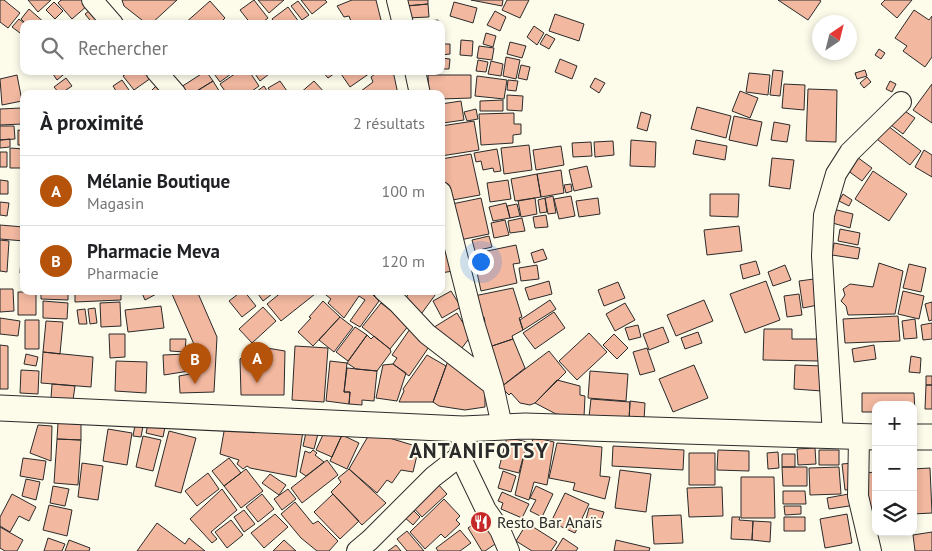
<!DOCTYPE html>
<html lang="fr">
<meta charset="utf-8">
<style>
:root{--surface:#fff;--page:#f2f2f2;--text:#202124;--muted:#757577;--line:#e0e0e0;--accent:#b45309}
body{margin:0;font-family:"PT Sans",sans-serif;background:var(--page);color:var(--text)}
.controls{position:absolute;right:15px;bottom:15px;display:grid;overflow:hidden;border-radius:10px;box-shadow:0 2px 8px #0003}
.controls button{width:45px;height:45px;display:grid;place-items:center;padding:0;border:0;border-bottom:1px solid var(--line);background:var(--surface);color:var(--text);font:25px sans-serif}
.compass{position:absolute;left:812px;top:15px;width:45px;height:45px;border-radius:50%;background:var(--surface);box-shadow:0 2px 8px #0003;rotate:35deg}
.you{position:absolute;left:480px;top:261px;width:18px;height:18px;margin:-12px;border:4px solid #fff;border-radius:50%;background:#1a73e8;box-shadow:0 0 0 8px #1a73e833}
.badge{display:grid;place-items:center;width:32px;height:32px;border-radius:50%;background:var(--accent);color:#fff;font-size:16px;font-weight:700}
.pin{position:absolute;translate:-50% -41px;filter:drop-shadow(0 1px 2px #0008)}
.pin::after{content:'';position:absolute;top:26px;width:18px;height:15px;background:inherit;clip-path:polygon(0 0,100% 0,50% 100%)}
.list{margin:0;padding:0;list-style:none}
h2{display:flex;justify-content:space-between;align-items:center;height:65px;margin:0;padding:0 20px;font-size:21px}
h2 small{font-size:16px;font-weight:400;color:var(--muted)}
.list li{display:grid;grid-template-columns:32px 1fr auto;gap:15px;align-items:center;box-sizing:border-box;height:70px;padding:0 20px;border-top:1px solid var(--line)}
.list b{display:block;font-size:19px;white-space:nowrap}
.list p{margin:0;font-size:16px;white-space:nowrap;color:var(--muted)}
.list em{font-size:16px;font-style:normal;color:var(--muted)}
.icon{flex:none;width:28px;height:28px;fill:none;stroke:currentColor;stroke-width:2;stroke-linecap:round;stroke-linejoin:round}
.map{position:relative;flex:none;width:932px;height:551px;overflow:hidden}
.search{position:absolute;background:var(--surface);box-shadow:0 2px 8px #0003;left:20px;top:20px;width:425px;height:55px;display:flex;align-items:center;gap:12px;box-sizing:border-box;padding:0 18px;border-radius:10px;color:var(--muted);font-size:19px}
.panel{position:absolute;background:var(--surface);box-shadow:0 2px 8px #0003;left:20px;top:90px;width:425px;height:205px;border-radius:10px}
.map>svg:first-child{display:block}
</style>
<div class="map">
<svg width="932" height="551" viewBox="0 0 932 551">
<rect width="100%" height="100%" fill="#fdfbea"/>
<path fill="#f2b8a0" stroke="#2b2b2b" d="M 0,0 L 4,0 L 20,13 L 8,28 L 0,22 Z
M 28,0 L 51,0 L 38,12 Z
M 61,0 L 83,0 L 88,5 L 72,19 L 58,3 Z
M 122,0 L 177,0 L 151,24 L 147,24 L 124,6 Z
M 254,0 L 268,18 L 260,24 L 251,24 L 240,10 Z
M 258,0 L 284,0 L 269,13 Z
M 301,0 L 325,0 L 327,2 L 312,14 Z
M 352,0 L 376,0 L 382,24 L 352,24 L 349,16 L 344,17 L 337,6 Z
M 407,0 L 428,0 L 428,4 L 407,6 Z
M 471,0 L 503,0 L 502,6 Z
M 507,0 L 529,0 L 520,18 L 502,10 Z
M 778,0 L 819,0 L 821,1 L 808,20 Z
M 885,0 L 912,0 L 897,18 L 881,4 Z
M 210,1 L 225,18 L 219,24 L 184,24 Z
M 298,1 L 309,15 L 302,20 L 291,6 Z
M 54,2 L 63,11 L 55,19 L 46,10 Z
M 454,2 L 477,8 L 473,23 L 450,16 Z
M 428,4 L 429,17 L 406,18 L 405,6 Z
M 94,7 L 107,24 L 93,24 L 85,14 Z
M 288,7 L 299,22 L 296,24 L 276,24 L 272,19 Z
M 29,9 L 46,24 L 26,24 L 21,19 Z
M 914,10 L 929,20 L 932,16 L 932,57 L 925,67 L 903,51 L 907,46 L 895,38 Z
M 495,11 L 506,17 L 500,31 L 487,25 Z
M 555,14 L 584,24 L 579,41 L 549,31 Z
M 19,19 L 25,24 L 24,29 L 20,33 L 12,27 Z
M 438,20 L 439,24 L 409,23 Z
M 534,26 L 544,33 L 537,45 L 527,37 Z
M 486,33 L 496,36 L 493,47 L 483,44 Z
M 546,34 L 555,39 L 549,49 L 540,44 Z
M 461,40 L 473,41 L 472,56 L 460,55 Z
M 510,42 L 526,46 L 522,58 L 507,54 Z
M 441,44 L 450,44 L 450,54 L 441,55 Z
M 479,46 L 494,48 L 492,60 L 477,58 Z
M 879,49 L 885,53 L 881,59 L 875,55 Z
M 506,57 L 520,60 L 516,79 L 503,76 Z
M 441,58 L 450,59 L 449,69 L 441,69 Z
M 560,59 L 577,66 L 572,79 L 555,72 Z
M 478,60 L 488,62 L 486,72 L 476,71 Z
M 491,61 L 503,64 L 501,76 L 488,74 Z
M 521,65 L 530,67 L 527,80 L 518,78 Z
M 773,70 L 783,71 L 780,96 L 770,95 Z
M 865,70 L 867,76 L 857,79 L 855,73 Z
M 51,71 L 68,71 L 57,80 Z
M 130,71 L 146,71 L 151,78 L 134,90 L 123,76 Z
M 206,71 L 213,81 L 192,94 L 185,94 L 181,87 Z
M 212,71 L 235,71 L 220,82 Z
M 239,71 L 249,71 L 259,86 L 248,94 L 227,94 L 220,84 Z
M 253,71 L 273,71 L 260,81 Z
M 322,71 L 338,71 L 328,78 Z
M 339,71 L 373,71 L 350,87 Z
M 379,71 L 393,71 L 398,94 L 357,94 L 373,82 L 371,77 Z
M 749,73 L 770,75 L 768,95 L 746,92 Z
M 17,75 L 22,101 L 2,105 L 0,79 Z
M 428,75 L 471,75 L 471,98 L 441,99 L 441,94 L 429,94 Z
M 477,76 L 507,80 L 504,99 L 475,96 Z
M 867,77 L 871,82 L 864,88 L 860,83 Z
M 66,78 L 72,86 L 60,94 L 54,87 Z
M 595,78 L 605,83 L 599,93 L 590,87 Z
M 122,80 L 129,90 L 124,94 L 118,94 L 113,86 Z
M 508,80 L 518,81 L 516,91 L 507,90 Z
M 213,81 L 221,94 L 192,94 Z
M 280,81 L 287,91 L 283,94 L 272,94 L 268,88 Z
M 314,81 L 326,94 L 299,94 Z
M 890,81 L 896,84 L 892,92 L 886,89 Z
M 784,84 L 805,85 L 804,110 L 782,108 Z
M 932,84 L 932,123 L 913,110 Z
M 157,85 L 165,94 L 148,94 Z
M 264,86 L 269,94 L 253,94 Z
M 808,89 L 837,90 L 836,142 L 806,141 Z
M 740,91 L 758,98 L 750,118 L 732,111 Z
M 507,95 L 523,96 L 522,111 L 507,110 Z
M 503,100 L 503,111 L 480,111 L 480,101 Z
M 461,101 L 464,120 L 443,123 L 441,104 Z
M 697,107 L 731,116 L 726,138 L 691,129 Z
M 899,107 L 915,118 L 903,134 L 887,122 Z
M 21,108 L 22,124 L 0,125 L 0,109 Z
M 476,109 L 478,119 L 467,121 L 464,112 Z
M 641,112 L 651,115 L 647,131 L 637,128 Z
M 514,113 L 514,124 L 521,124 L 521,134 L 513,135 L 513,143 L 481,145 L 479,114 Z
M 734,116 L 762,122 L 757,146 L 729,140 Z
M 474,121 L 479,150 L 441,156 L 441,126 Z
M 774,122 L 790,125 L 787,142 L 771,140 Z
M 884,123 L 921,151 L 910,165 L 873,136 Z
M 0,126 L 14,126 L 15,139 L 0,140 Z
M 18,130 L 24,131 L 24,145 L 18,145 Z
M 10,139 L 10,147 L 0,148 L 0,140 Z
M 631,140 L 656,142 L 655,167 L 630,166 Z
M 696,140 L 727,146 L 725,160 L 693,154 Z
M 613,141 L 614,155 L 595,157 L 594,142 Z
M 591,142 L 592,156 L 573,157 L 572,143 Z
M 529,145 L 532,170 L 504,174 L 501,148 Z
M 561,146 L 564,165 L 536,170 L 533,150 Z
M 10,148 L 24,149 L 24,168 L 10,168 Z
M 497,149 L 501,171 L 494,172 L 493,168 L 483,170 L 481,161 L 476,162 L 474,153 Z
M 924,150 L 932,155 L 932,177 L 915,167 Z
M 0,152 L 7,152 L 7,167 L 0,167 Z
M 471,154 L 480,195 L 447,201 L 441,170 L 441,159 Z
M 857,157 L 872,168 L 862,181 L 847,170 Z
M 772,158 L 794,160 L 790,189 L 769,186 Z
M 587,166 L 592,187 L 574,191 L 569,170 Z
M 561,170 L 564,193 L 541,197 L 537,174 Z
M 873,171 L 907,194 L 889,221 L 855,199 Z
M 537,174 L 541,197 L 515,201 L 511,179 Z
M 0,180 L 8,181 L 8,194 L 0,194 Z
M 508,180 L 511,199 L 490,202 L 487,183 Z
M 571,184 L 572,191 L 566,193 L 564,185 Z
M 710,194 L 739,194 L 738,217 L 710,216 Z
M 843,194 L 852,200 L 849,206 L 839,201 Z
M 553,196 L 556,213 L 548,214 L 545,198 Z
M 571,196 L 575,216 L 559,219 L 554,199 Z
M 481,198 L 489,234 L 460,240 L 452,204 Z
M 535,198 L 537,214 L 521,217 L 518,201 Z
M 545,198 L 547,212 L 540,213 L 538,200 Z
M 598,198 L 600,214 L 579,217 L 576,201 Z
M 0,202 L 9,203 L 7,216 L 0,215 Z
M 506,203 L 510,218 L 493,221 L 489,207 Z
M 517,204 L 520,216 L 510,218 L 507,206 Z
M 833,209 L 853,214 L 850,228 L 829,222 Z
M 546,215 L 548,227 L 535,228 L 533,217 Z
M 522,218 L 525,231 L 510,233 L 508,221 Z
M 505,220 L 509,235 L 494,238 L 491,223 Z
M 0,225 L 24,227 L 24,241 L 0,239 Z
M 739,226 L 742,251 L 707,255 L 704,230 Z
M 840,229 L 860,233 L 858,245 L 838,241 Z
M 489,236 L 492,247 L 475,251 L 472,240 Z
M 0,240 L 9,241 L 7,272 L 0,271 Z
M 834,243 L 860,248 L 858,259 L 832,255 Z
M 448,244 L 453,271 L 441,273 L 441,245 Z
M 516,245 L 520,263 L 513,264 L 517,283 L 481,291 L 473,254 Z
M 543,249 L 547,259 L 534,263 L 531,253 Z
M 21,259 L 24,259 L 24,273 L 20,273 Z
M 756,261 L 760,274 L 743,279 L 740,265 Z
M 879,263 L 903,271 L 895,314 L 848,315 L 846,306 L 841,301 L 845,295 L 843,289 L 850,284 L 873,287 Z
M 909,264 L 926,268 L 921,292 L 903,288 Z
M 537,265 L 539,279 L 521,281 L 519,268 Z
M 785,265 L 791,280 L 773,286 L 768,272 Z
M 814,279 L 818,305 L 803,308 L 799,281 Z
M 549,281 L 552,294 L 529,300 L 525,288 Z
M 766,281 L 780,320 L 745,333 L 730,294 Z
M 618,282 L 625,298 L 604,306 L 598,290 Z
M 513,288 L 522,317 L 519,318 L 523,330 L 512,336 L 513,339 L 486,348 L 481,324 L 485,322 L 484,317 L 479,318 L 474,296 Z
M 0,289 L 13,289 L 14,311 L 0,312 Z
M 41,291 L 68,291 L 68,300 L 41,299 Z
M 75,291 L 121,291 L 121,300 L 75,302 Z
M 141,291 L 162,291 L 145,300 Z
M 177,291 L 197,291 L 217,337 L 214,392 L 180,393 L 179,376 L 196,373 L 196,349 L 172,294 Z
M 242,291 L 244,291 L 256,306 L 242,317 L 229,301 Z
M 256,291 L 276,291 L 263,301 Z
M 283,291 L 312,291 L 315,294 L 281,321 L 267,304 Z
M 321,291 L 369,291 L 379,301 L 360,327 L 350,321 L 365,300 L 359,296 L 344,318 L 328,303 L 331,299 Z
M 410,291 L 438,291 L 419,317 L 406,298 Z
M 451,291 L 461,307 L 442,318 L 433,301 Z
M 903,291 L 924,296 L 919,319 L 898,314 Z
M 18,292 L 36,292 L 36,315 L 18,315 Z
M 799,294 L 802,315 L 787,317 L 784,296 Z
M 550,300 L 556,309 L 523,330 L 520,320 Z
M 704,300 L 713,321 L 676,336 L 667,315 Z
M 43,301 L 68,303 L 67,319 L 43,318 Z
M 323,301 L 340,317 L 313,346 L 298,332 L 311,318 L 309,317 Z
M 120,302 L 121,326 L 101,327 L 100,303 Z
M 932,302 L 932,320 L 929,321 L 925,304 Z
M 381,303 L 409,325 L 390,349 L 362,327 Z
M 625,303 L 635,320 L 615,331 L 606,314 Z
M 161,306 L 164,328 L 128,332 L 125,310 Z
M 263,307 L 276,321 L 252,343 L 239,329 Z
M 95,308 L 97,323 L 90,324 L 88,309 Z
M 85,309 L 87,324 L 79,324 L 77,310 Z
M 554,312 L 565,328 L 535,349 L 523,333 Z
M 457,313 L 471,336 L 458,353 L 431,329 Z
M 898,316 L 900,341 L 845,343 L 843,319 Z
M 340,317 L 353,327 L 334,352 L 319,340 Z
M 0,318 L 20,321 L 18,336 L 0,334 Z
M 915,319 L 917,338 L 904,339 L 902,321 Z
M 25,320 L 39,320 L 39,349 L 25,349 Z
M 46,321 L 63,322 L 60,354 L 43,352 Z
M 932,323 L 932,339 L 923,340 L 921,325 Z
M 638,325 L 641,337 L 629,340 L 625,328 Z
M 355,327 L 367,335 L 348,361 L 336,352 Z
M 663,327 L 669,342 L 649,350 L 643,334 Z
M 410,329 L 431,344 L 409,376 L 393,364 L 397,358 L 392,355 Z
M 764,329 L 792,329 L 792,339 L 819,339 L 819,361 L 763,360 Z
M 698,332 L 702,343 L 685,349 L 681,338 Z
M 589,333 L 607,352 L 577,380 L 559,361 Z
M 109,334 L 125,334 L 125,357 L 110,358 Z
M 614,334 L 628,348 L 617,359 L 603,345 Z
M 367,335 L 371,339 L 374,336 L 390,349 L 391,352 L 377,371 L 356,369 L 347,363 Z
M 170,339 L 186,339 L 185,352 L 170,351 Z
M 513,339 L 525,368 L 501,387 L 486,348 Z
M 0,345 L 8,346 L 8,389 L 0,389 Z
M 874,345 L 876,359 L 854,362 L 852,349 Z
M 255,346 L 285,351 L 284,395 L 241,395 L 240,359 Z
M 295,346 L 328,348 L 324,402 L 292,400 Z
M 647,348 L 655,371 L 640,375 L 633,352 Z
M 549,351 L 566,372 L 535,403 L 530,405 L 520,403 L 511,393 L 509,395 L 501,387 Z
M 43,352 L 93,357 L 91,387 L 41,383 Z
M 26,354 L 38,357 L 36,366 L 24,364 Z
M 187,354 L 189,371 L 164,375 L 163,355 Z
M 427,355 L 446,366 L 433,402 L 399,402 L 404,391 L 403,389 Z
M 911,356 L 921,358 L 920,373 L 909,372 Z
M 449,358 L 485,385 L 485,407 L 465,410 L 439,406 L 433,402 Z
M 116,361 L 147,362 L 146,393 L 115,391 Z
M 330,361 L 347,363 L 344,392 L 350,392 L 349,404 L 326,401 Z
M 393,364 L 406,373 L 397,401 L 376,398 L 383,365 Z
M 694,365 L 708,398 L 673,412 L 659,379 Z
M 795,365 L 823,366 L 822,391 L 794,389 Z
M 347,368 L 377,371 L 374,401 L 362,400 L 362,405 L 349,404 L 350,392 L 344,392 Z
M 21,370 L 39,371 L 38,394 L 20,393 Z
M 590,371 L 628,374 L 626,401 L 588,398 Z
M 926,376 L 932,376 L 932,385 L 926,385 Z
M 557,380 L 580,386 L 580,395 L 585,396 L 584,417 L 556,414 L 535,403 Z
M 52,384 L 75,386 L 73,400 L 51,398 Z
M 926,385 L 932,385 L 932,409 L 925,409 Z
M 862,393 L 914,393 L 915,412 L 913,412 L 913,405 L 876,405 L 876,412 L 862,412 Z
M 591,399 L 630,402 L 629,420 L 589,417 Z
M 630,401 L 645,403 L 644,421 L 629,420 Z
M 58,423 L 81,424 L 81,440 L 57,439 Z
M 148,424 L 165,427 L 163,437 L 146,433 Z
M 38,425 L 52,426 L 51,461 L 30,453 Z
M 135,425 L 143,426 L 141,437 L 133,436 Z
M 225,426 L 303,431 L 296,477 L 250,468 L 247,466 L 243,469 L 237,464 L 239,460 L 220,454 Z
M 307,428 L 319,430 L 314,449 L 303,446 Z
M 326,428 L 342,435 L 332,457 L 316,450 Z
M 108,429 L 132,433 L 127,465 L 103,461 Z
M 169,431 L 196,438 L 181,493 L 155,486 Z
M 376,434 L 419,447 L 413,472 L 401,470 L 392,483 L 387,480 L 377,493 L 349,469 L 367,438 Z
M 342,435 L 359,443 L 347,469 L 330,461 Z
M 143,436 L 161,440 L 153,471 L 136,467 Z
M 507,437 L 527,442 L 519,473 L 499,468 Z
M 533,437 L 554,442 L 547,485 L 534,482 L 529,500 L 515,495 L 527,442 L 532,443 Z
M 57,439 L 81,440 L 78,485 L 54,483 Z
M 557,443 L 602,447 L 600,476 L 610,477 L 605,499 L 573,490 L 575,483 L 549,478 Z
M 613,446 L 684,450 L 683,470 L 612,466 Z
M 815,448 L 816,464 L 798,465 L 797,449 Z
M 313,450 L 317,453 L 315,455 L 324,462 L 306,476 L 300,472 L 305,451 L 310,453 Z
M 718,450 L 749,451 L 749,471 L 717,470 Z
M 819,450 L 839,450 L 839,465 L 819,465 Z
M 778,452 L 779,468 L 768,469 L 767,453 Z
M 689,453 L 715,453 L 715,485 L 689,485 Z
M 782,454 L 795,454 L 795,467 L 782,467 Z
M 23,458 L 46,461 L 43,480 L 20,476 Z
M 229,458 L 241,473 L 224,486 L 212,471 Z
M 327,460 L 338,475 L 302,503 L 291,488 Z
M 82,463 L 103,466 L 98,500 L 78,497 Z
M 853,463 L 856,489 L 845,490 L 842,464 Z
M 782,467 L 807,467 L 807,486 L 783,486 Z
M 839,467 L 841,494 L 810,495 L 809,468 Z
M 930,468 L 932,513 L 913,514 L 913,469 Z
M 246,469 L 263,491 L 241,508 L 224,486 Z
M 349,469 L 386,503 L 362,525 L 331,492 L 341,482 L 338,478 Z
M 620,470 L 651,474 L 646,512 L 615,508 Z
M 503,471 L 516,476 L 511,492 L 498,488 Z
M 876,472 L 876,517 L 868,517 L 864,473 Z
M 208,473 L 219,489 L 197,506 L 185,491 Z
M 270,474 L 286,485 L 279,495 L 262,483 Z
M 741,477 L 774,477 L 775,518 L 741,518 Z
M 26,479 L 40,482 L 36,500 L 22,496 Z
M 436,482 L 447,494 L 422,517 L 411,505 Z
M 53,486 L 69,489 L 65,506 L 50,503 Z
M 536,486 L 553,494 L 542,517 L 530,511 L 536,500 L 530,498 Z
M 722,487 L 723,516 L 689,517 L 687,488 Z
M 222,489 L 237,510 L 211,532 L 217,539 L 212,543 L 190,519 Z
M 288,489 L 296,499 L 282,510 L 274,499 Z
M 783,491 L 805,491 L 806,504 L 783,504 Z
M 502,492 L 529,504 L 522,518 L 501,509 L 503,503 L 498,501 Z
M 565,493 L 589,504 L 575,533 L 551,522 Z
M 854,493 L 856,505 L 829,509 L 827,498 Z
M 12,494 L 36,507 L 29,521 L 19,516 L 10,532 L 0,526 L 0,517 Z
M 262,494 L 274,509 L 258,522 L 246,507 Z
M 333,494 L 359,521 L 340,539 L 314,512 Z
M 444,499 L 460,516 L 456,520 L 460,524 L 445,538 L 441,534 L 425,549 L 410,532 Z
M 295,502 L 313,524 L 318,521 L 338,541 L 329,551 L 317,551 L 301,538 L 281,514 Z
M 49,505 L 72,510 L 67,536 L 43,530 Z
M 784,506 L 801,506 L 801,514 L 785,515 Z
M 411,508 L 420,517 L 413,525 L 403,516 Z
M 589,508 L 604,512 L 599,527 L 585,523 Z
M 244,510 L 255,524 L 244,532 L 234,517 Z
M 275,514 L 288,527 L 264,548 L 251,533 Z
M 847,514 L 852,543 L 825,548 L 820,519 Z
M 681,515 L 683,543 L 654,544 L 652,516 Z
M 485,516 L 501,540 L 485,551 L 482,551 L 468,528 Z
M 732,517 L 740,517 L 739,520 L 753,521 L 752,540 L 731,539 Z
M 784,517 L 805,517 L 805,531 L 784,531 Z
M 231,520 L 243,535 L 227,548 L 215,532 Z
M 753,521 L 771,522 L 770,542 L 752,540 Z
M 157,523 L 185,544 L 189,538 L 205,551 L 137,551 Z
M 527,523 L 557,542 L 551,551 L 532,551 L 516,541 Z
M 0,527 L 23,540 L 17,551 L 5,551 L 0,548 Z
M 460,530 L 471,543 L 460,551 L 438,551 L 436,548 Z
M 407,531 L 424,551 L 407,551 L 397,539 Z
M 932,532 L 932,551 L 915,551 L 913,535 Z
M 48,538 L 65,544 L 62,551 L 44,551 Z
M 563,538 L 578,548 L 576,551 L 555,551 Z
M 69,540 L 90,548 L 89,551 L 65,551 Z
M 284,540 L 296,551 L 273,551 Z
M 616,540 L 650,548 L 649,551 L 614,551 Z
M 396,545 L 401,551 L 388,551 Z"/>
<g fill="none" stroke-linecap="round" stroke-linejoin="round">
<g stroke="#2b2b2b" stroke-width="22">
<path id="minor" d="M 92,0 L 113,24
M 397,0 L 403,24
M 156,71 L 176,94
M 415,71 L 420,94
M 441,192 L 474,323 L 493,385
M 384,291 L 398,303 L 427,334 L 493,385 L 502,426
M 833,436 L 822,256 L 824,215 L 836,174 L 850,152 L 901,102
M 859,437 L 858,496 L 871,551
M 460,456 L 486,510 L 500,530 L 509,551
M 357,551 L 370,540 L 433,477 L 460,456 L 463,429"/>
</g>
<g stroke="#2b2b2b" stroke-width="27">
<path id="major" d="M 0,408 L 463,429 L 525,426 L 876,437
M 913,437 L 932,437"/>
</g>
<use href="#minor" stroke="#fdfbea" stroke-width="20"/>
<use href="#major" stroke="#fdfbea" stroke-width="25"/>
</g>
<defs>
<g id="restaurant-disc" transform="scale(1.125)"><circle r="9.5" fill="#c62828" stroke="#fdfbea"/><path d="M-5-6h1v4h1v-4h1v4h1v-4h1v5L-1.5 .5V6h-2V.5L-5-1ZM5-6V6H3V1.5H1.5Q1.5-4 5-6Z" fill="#fff"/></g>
</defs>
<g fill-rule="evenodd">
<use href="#restaurant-disc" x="481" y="522"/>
</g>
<g text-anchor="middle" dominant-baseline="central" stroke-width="4" stroke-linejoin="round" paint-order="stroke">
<g font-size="16" fill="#2b2b2b" stroke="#fdfbea" text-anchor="start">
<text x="497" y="522">Resto Bar Anaïs</text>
</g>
<g font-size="21" font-weight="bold" letter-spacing="1" fill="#2b2b2b" stroke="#fdfbea">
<text x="479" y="450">ANTANIFOTSY</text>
</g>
</g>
</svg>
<div class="controls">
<button>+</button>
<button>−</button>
<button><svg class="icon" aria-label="layers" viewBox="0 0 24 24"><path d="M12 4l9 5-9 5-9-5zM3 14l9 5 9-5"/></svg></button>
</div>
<svg class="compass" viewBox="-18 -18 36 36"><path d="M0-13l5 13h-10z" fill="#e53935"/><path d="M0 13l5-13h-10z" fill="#757577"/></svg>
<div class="you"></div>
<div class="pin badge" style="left:257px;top:383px">A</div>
<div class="pin badge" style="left:195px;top:384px">B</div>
<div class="search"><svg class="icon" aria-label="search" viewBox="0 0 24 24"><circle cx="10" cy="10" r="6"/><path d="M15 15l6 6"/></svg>Rechercher</div>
<section class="panel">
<h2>À proximité<small>2 résultats</small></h2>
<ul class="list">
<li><span class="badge">A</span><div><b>Mélanie Boutique</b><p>Magasin</p></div><em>100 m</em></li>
<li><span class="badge">B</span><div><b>Pharmacie Meva</b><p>Pharmacie</p></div><em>120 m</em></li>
</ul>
</section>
</div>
